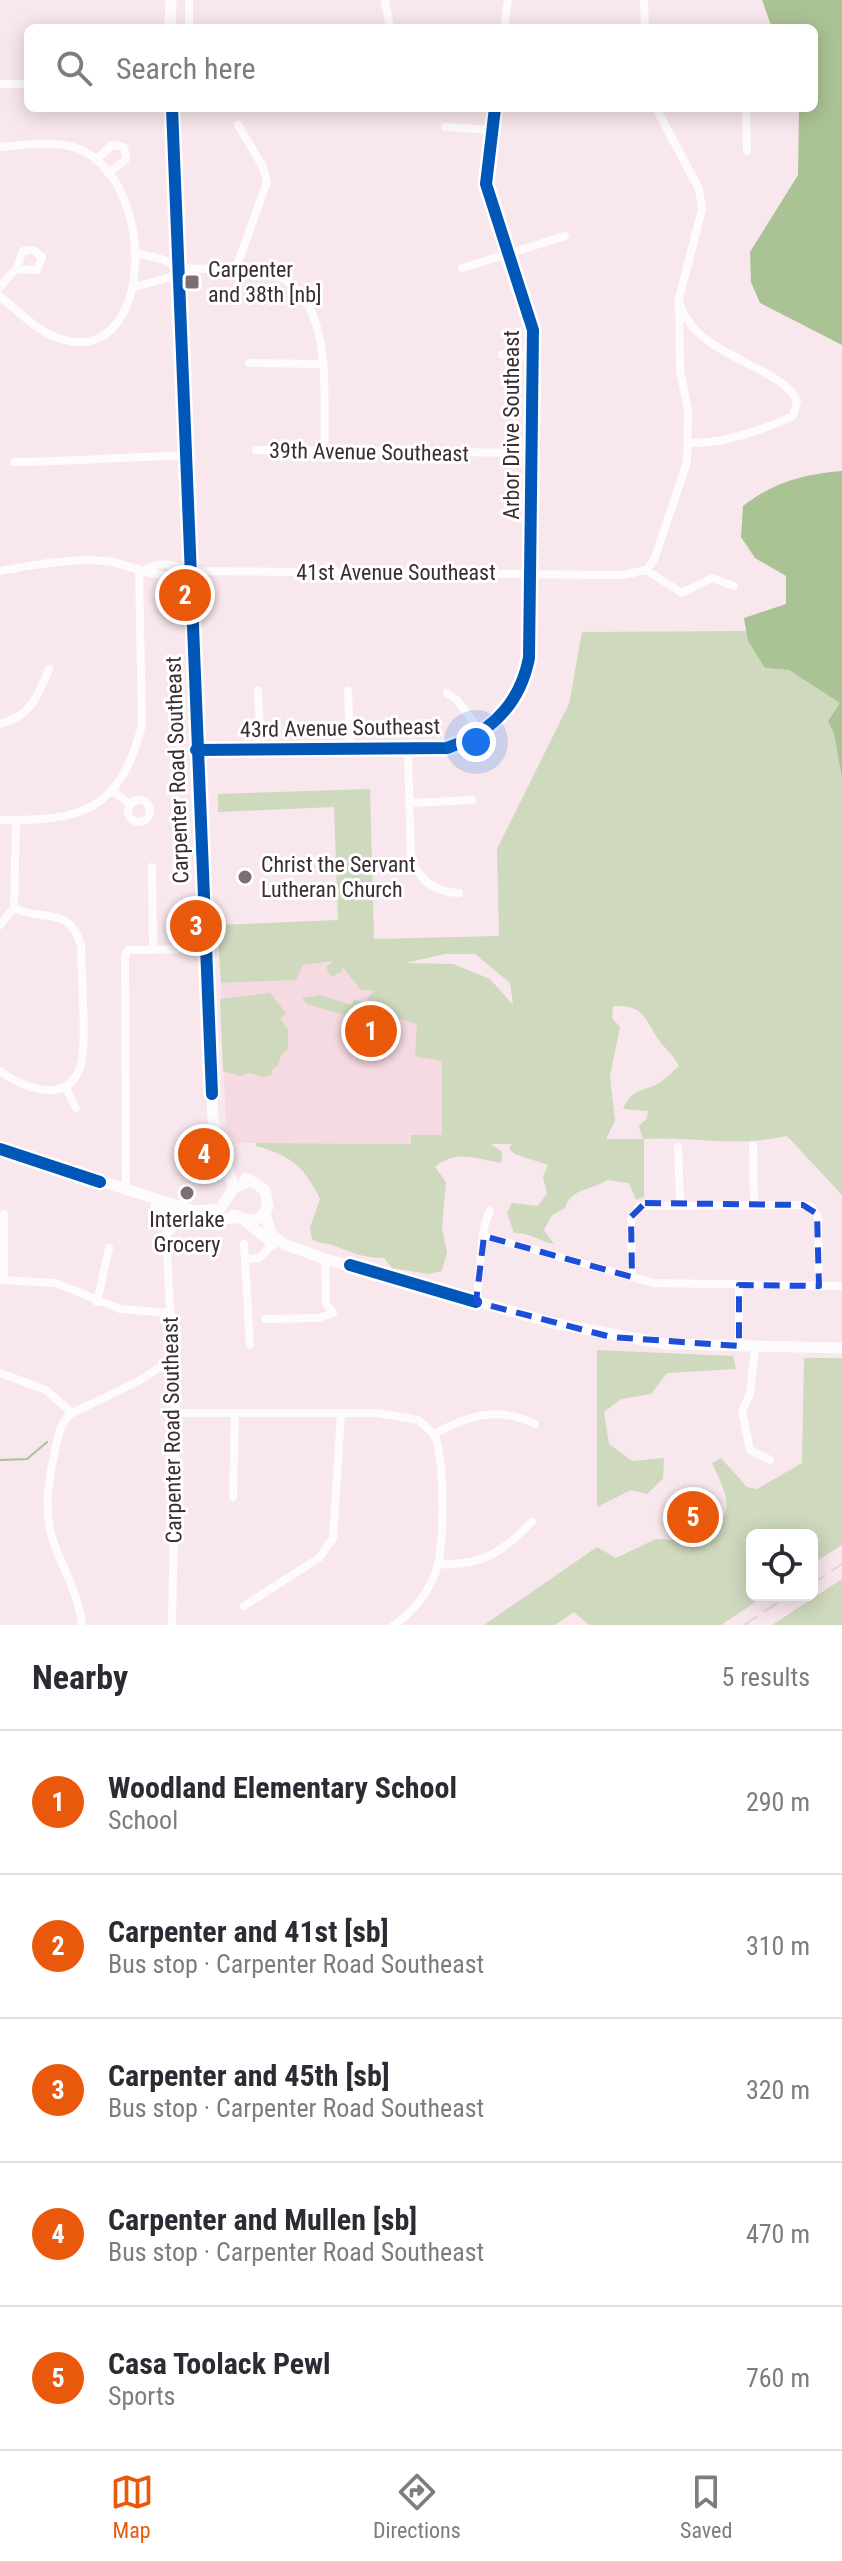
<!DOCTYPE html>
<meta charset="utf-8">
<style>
:root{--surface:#fff;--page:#f7f7f7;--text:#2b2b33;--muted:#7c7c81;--line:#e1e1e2;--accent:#ea580c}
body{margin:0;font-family:"Roboto Condensed",sans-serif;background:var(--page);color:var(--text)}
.controls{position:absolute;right:24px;bottom:24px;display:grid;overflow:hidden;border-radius:12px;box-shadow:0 4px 20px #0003}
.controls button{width:72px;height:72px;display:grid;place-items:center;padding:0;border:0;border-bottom:2px solid var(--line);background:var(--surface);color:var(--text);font:40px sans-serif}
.you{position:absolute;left:476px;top:742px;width:28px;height:28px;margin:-20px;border:6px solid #fff;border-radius:50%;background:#1a73e8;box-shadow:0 0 0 12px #1a73e833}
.badge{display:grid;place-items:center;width:52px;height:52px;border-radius:50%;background:var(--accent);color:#fff;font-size:26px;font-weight:700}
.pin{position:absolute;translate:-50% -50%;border:4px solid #fff;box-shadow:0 2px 8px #0006}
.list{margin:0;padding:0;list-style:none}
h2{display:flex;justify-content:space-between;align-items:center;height:104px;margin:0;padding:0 32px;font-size:34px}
h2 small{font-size:26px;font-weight:400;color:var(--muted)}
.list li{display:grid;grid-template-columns:52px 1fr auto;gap:24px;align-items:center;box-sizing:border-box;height:144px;padding:0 32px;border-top:2px solid var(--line)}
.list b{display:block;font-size:30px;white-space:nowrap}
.list p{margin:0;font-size:26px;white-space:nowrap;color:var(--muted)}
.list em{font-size:26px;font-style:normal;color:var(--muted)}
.icon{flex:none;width:44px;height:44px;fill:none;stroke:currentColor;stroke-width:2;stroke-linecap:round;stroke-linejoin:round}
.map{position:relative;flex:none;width:842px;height:1625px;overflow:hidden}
.search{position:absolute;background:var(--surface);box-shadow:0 4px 20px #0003;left:24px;right:24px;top:24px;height:88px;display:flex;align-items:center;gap:20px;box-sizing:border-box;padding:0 28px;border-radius:12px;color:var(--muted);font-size:30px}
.sheet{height:824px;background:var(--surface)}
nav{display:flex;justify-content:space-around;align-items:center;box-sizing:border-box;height:112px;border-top:2px solid var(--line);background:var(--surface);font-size:22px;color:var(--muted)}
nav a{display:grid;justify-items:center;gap:4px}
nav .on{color:var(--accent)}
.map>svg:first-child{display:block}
</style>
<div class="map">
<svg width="842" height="1625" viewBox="0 0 842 1625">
<rect width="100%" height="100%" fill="#f8e7ec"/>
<path fill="#f5dae1" d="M 338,961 L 378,990 L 490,979 L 513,1144 L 237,1143 L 226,1131 L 221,983 L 296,980 L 303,965 Z"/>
<path fill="#cfd9be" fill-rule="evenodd" d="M 747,631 L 765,668 L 789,670 L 841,703 L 828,721 L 834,734 L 842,778 L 842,1195 L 787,1136 C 732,1148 697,1136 644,1139 L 644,1197 L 636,1200 L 629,1183 L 607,1180 C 591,1191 572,1187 565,1208 L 552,1215 L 544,1230 L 554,1244 C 540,1242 530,1232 514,1233 L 507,1213 L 512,1203 L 538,1206 L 547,1193 L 543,1177 L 548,1165 L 515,1154 L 509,1149 L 512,1144 L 491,1144 L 502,1152 L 501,1163 C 475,1159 457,1149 435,1167 L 446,1182 L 442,1228 L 447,1252 L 442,1271 L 428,1274 L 392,1268 L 384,1258 C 364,1258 353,1253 335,1246 C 327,1242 323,1246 312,1239 L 310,1228 L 320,1199 C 304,1166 290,1155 256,1146 L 256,1143 L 411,1144 L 411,1135 L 442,1135 L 442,1061 L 415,1056 L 417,1024 L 378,1013 L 367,998 L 375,991 L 361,990 L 341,965 L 343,971 L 331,977 L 326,967 L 334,961 L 303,965 L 296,980 L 221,983 L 217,925 L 338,920 L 334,807 L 218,812 L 218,794 L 370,789 L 374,939 L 499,936 L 497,849 L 569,704 L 582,632 ZM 445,954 L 475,954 L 510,983 L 513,1005 L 490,979 L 453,964 L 405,963 ZM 613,1006 C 641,1005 643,1014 656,1036 C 662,1046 673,1054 679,1066 C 673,1071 666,1079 659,1083 C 645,1092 632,1087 623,1109 L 648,1111 L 647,1118 L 639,1126 L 643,1139 L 606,1139 L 615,1121 L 610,1076 L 620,1027 L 612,1018 Z
M 270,993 L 286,1013 L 280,1019 L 288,1029 L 288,1049 L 281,1055 L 278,1066 L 272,1069 L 272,1075 L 263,1077 L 250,1073 L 240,1076 L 223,1071 L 220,999 Z
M 320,995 L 351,1005 L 354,1000 L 366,1003 L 360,1019 L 354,1018 L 307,1004 L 302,998 Z
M 597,1350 L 733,1356 L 736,1369 L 667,1373 L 651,1394 L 621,1399 L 604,1412 L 609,1444 L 632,1461 L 664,1458 L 663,1479 L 647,1494 L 631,1490 L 597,1507 Z
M 804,1358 L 842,1358 L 842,1545 L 812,1564 L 812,1535 L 752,1535 L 752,1595 L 766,1595 L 721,1625 L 589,1625 L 574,1612 L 555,1625 L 484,1625 L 597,1547 L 616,1558 L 656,1539 L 702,1541 C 737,1512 729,1500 712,1463 L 721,1458 L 747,1487 L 757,1489 L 802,1463 Z
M 842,1579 L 842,1625 L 772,1625 Z"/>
<path fill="#aac394" d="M 762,0 L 842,0 L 842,345 L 760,303 L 751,282 L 750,252 L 798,175 L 799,108 L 814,108 L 814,28 L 772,28 Z
M 842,471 L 842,778 L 834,734 L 828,721 L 840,703 L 789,670 L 765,668 L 748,641 L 744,618 L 786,604 L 786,576 L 755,558 L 741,537 L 743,506 C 774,482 804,474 842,471 Z"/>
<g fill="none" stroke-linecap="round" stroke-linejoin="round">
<path stroke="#aac394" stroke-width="2" d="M 0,1460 L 27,1459 L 47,1442"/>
<path stroke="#fefbfc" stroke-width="8" d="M 385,0 L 390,28
M 644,0 L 645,28
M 189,28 L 189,0
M 504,28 L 508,0
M 0,84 L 28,84
M 746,108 L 747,151
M 445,127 L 493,130
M 0,147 C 22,145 58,140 79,149 C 159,183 153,363 65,340 C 39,334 20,313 0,296
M 96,160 L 112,145 L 124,147 L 126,159 L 108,174
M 134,253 C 144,255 155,257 164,260 C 170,262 175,267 181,268 C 205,271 231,265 255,269 C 339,282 322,389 325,451
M 236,268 L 267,182 L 263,167 L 238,125
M 462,268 L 565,236
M 0,287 L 16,269 L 23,251 L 33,250 L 42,257 L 37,270 L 16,269
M 134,287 L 171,277 L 178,268
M 681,307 C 699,358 784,366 797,402 L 793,416 C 763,430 722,444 689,443
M 502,355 L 532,356
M 249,363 L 321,364
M 256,450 L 531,453
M 14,462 C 71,462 128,456 185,456
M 145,570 C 157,561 176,564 189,571
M 646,570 L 654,560 L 687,462 L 688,412 L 680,370 L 679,299 L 702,209 L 699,189 L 656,108
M 0,571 C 35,565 69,558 105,561 C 134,564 159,584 189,571 L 623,575 L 646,570 L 682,593 L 712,578 L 734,586
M 258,691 L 261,750
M 348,691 L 350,750
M 447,693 L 457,700 L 481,732
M 0,724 C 31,716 38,696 49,669
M 196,750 L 447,748 C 490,733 520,704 529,658 L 533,330 L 486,184 L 495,108
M 408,750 L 411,860 C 422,882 434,892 459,893
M 111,790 L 130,804
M128 811a11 11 0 1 1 22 0a11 11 0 1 1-22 0Z
M 410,803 L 472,800
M 0,820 C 81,821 120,812 142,725 L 139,570
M 152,867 L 153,949
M 0,925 L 14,908 L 16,820
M 0,1071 C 25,1089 70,1106 81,1064 C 87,1042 81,973 81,946 C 70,905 43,922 14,908
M 65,1087 L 76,1108
M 753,1146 L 754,1204
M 678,1147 L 680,1203
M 126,1188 L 125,956 L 128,950 L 204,949
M 167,1234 L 185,1217
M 484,1236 L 653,1283 L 842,1286
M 244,1244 L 250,1345
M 246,1259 L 259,1258 L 273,1244
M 632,1277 L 631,1220 L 639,1206 L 803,1205 L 812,1207 L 818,1217 L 819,1286
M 0,1280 L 56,1283 L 120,1309 L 170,1313
M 4,1280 L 4,1214
M 97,1302 L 109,1248
M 476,1302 C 481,1279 480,1226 490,1211
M 265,1319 L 319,1318 L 333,1313 L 326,1303 L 325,1259
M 739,1346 L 739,1285
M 755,1346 L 750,1394 L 742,1411 L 750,1450 L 770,1460
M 0,1373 L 46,1390 L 72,1413 L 137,1382 L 171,1360
M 72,1413 C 60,1422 58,1437 55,1451 C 47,1484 43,1517 56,1549 C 66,1574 79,1597 82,1625
M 176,1413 L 377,1413 L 418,1420 L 434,1434 C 469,1415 498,1406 535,1424
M 233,1497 L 235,1414
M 438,1564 C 484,1566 500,1553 532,1522
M 244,1606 L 319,1558 L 333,1538 L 341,1413
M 172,1625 L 176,1413 L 166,1235 L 171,1211 L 175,1210
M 394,1625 C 413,1612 428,1593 436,1571 C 445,1547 445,1457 434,1434"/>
<path stroke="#fefbfc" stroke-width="11" d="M 170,28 L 171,0
M 172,108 L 213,1122 L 234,1188
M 0,1149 L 194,1211 L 220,1209 L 234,1188 L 250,1181
M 156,1206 L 197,1220 L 237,1218
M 265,1213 L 271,1234 L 284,1244 L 325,1259 L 557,1324 L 666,1344 L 842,1348
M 234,1215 L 251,1221 L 261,1217 L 268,1207 L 265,1190 L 246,1178
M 246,1221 L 273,1244"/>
<path stroke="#ddd8d9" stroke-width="2" stroke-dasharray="16 8" stroke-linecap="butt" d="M 812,1584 L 842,1564
M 744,1625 L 789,1595"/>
<g stroke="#fff" stroke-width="17">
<path id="cycleway" d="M 172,108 L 212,1094
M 196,750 L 447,748 C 490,733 520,704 529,658 L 533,330 L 486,184 L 495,108
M 0,1149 L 100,1182
M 350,1265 L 476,1302"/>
</g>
<use href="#cycleway" stroke="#0057b8" stroke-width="12"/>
</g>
<path fill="none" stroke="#1d4ed8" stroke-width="6" stroke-dasharray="16 10" stroke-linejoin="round" d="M 645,1203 L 803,1205 L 817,1214 L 819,1286 L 739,1285 L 739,1346 L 611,1337 L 476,1302 L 484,1236 L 632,1277 L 631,1217 Z"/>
<g fill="#7d6e72" stroke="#fff" stroke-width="3">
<rect x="184" y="274" width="16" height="16" rx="4"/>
<circle cx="245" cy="877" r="8"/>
<circle cx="187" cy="1193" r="8"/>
</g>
<g text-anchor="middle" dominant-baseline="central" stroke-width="6" stroke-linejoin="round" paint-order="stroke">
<g font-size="22" fill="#3b2d31" stroke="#fff" text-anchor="start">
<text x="208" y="269">Carpenter<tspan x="208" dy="25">and 38th [nb]</tspan></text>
<text x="261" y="864">Christ the Servant<tspan x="261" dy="25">Lutheran Church</tspan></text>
<text x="187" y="1219" text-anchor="middle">Interlake<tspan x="187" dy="25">Grocery</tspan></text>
</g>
<g font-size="22" fill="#3b2d31" stroke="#fff">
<text transform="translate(511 425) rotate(-90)">Arbor Drive Southeast</text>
<text transform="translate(369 452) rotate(1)">39th Avenue Southeast</text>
<text x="396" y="572">41st Avenue Southeast</text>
<text transform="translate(340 728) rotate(-1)">43rd Avenue Southeast</text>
<text transform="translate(177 770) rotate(-92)">Carpenter Road Southeast</text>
<text transform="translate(172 1430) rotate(-91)">Carpenter Road Southeast</text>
</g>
</g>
</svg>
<div class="controls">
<button><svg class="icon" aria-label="locate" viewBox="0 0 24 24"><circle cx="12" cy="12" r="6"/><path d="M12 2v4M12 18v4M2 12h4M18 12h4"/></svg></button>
</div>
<div class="you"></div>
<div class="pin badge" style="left:371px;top:1031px">1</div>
<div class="pin badge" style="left:185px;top:595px">2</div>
<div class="pin badge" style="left:196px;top:926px">3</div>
<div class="pin badge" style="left:204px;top:1154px">4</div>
<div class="pin badge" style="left:693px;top:1517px">5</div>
<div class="search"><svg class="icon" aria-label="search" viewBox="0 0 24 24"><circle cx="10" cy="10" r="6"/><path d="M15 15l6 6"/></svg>Search here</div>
</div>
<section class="sheet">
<h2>Nearby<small>5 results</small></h2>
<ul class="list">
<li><span class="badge">1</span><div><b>Woodland Elementary School</b><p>School</p></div><em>290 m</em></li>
<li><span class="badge">2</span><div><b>Carpenter and 41st [sb]</b><p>Bus stop · Carpenter Road Southeast</p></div><em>310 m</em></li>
<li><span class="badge">3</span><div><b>Carpenter and 45th [sb]</b><p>Bus stop · Carpenter Road Southeast</p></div><em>320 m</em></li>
<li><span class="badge">4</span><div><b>Carpenter and Mullen [sb]</b><p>Bus stop · Carpenter Road Southeast</p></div><em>470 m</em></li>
<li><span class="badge">5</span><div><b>Casa Toolack Pewl</b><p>Sports</p></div><em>760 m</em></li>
</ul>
</section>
<nav>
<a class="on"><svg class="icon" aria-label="map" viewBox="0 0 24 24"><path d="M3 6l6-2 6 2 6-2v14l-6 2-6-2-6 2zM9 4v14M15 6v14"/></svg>Map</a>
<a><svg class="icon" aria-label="directions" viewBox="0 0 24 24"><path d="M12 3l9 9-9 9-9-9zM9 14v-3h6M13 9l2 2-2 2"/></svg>Directions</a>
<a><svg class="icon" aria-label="saved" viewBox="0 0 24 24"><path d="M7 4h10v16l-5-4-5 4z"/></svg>Saved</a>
</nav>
